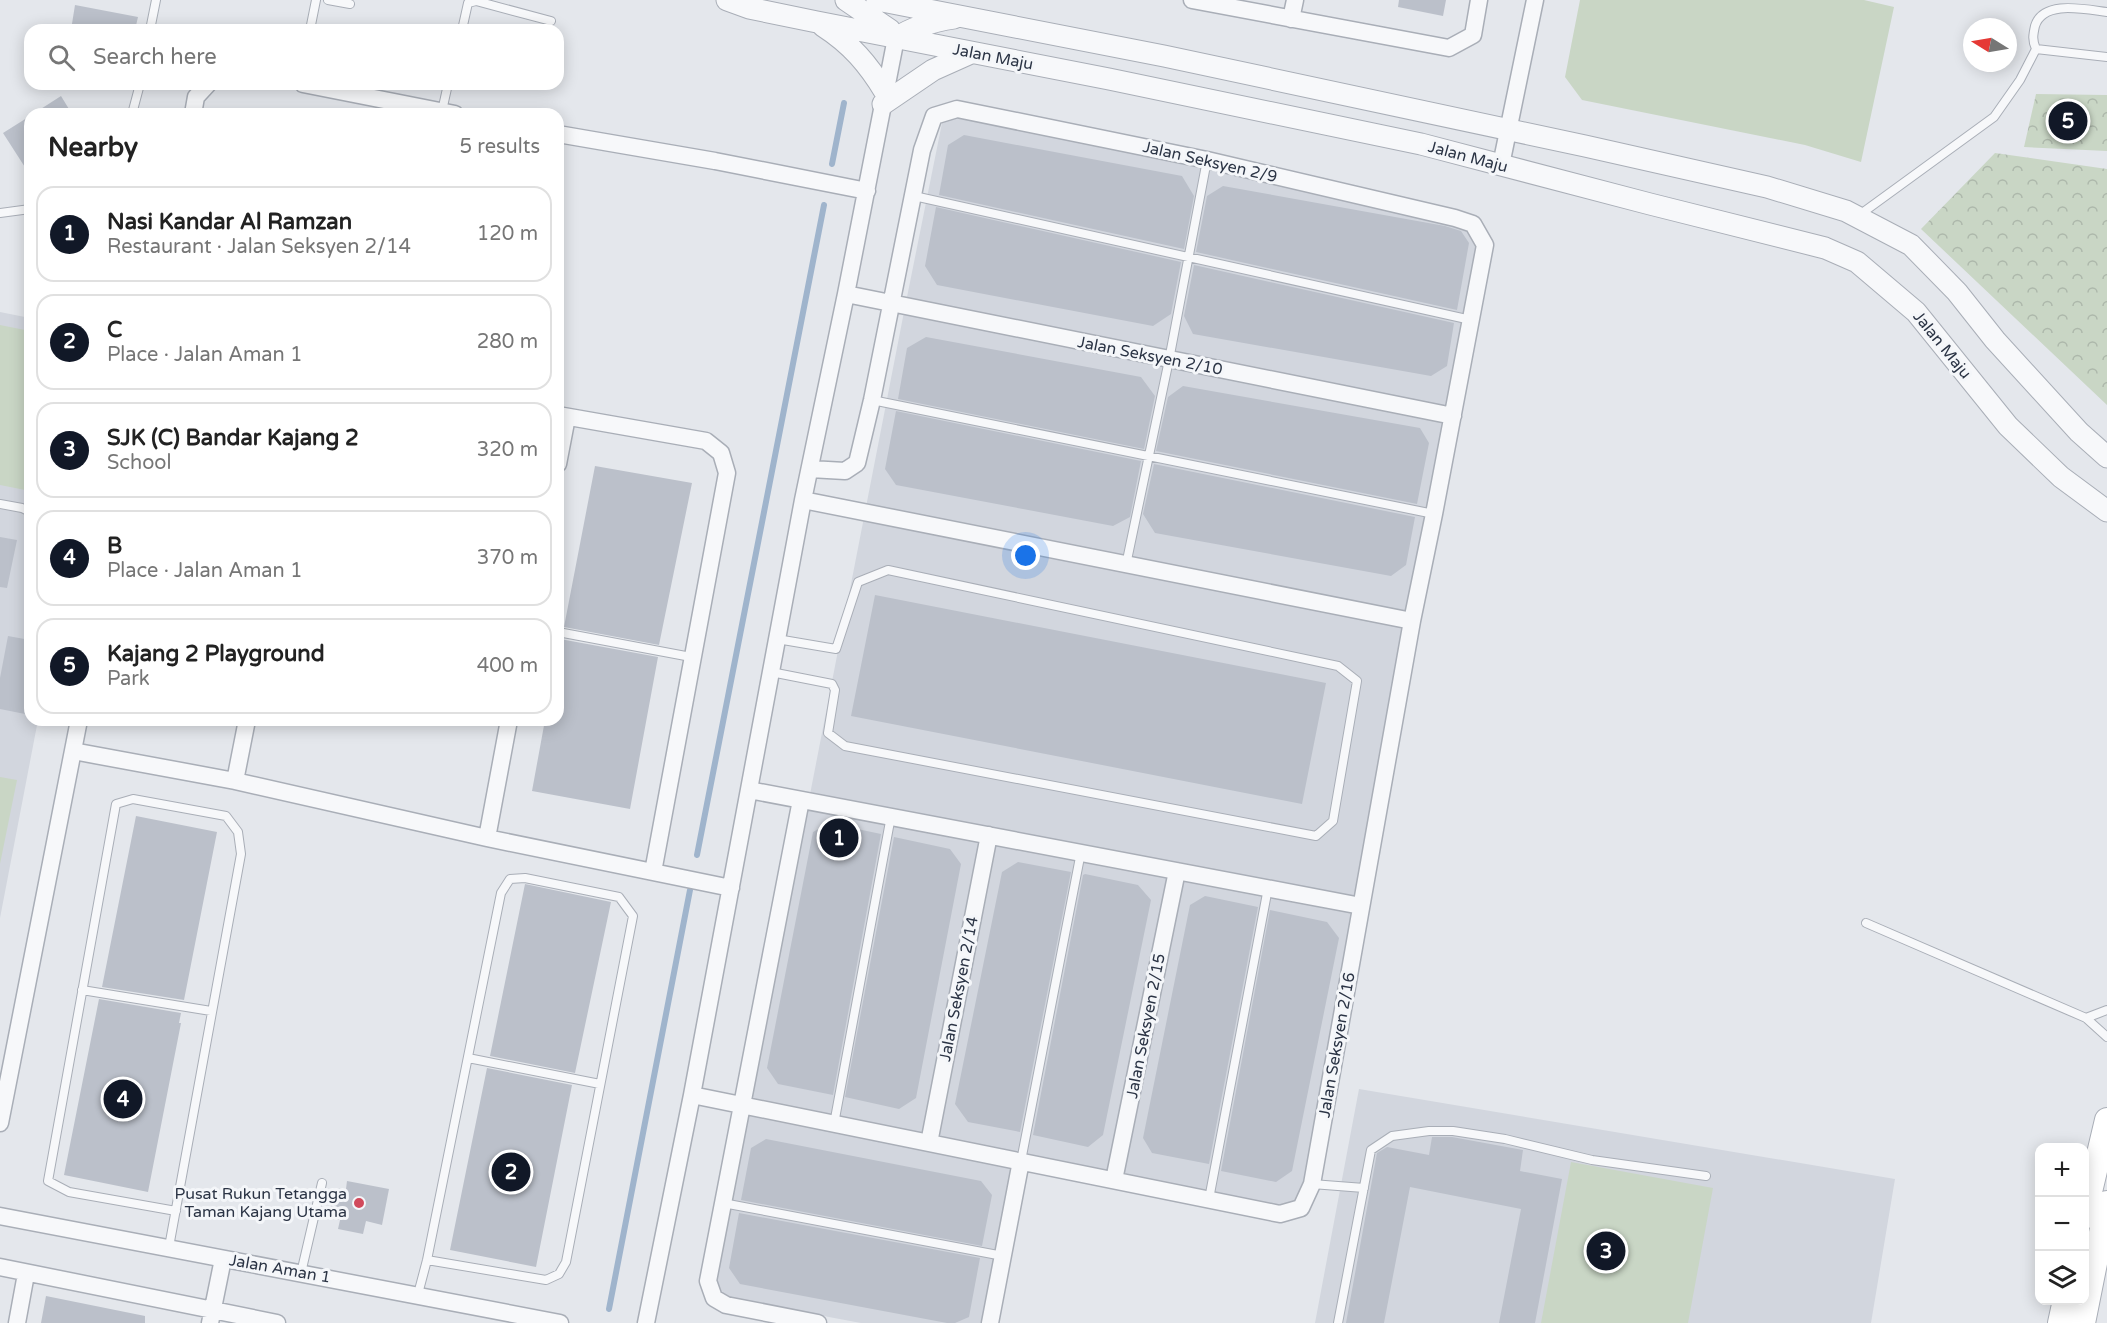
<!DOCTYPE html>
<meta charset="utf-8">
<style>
:root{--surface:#fff;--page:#f2f2f2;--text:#222;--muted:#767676;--line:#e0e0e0;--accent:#111827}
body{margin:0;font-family:"Varela Round",sans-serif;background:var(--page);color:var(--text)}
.controls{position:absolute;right:18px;bottom:18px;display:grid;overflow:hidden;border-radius:12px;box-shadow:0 3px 15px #0003}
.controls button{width:54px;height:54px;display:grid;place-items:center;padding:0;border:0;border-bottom:2px solid var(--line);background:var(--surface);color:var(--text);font:30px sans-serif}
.compass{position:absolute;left:1963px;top:18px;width:54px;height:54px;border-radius:50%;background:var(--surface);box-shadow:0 3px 15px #0003;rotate:281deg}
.you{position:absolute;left:1026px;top:556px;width:21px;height:21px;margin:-15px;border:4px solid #fff;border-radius:50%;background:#1a73e8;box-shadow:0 0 0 9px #1a73e833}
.badge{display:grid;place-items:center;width:39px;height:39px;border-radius:50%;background:var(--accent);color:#fff;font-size:20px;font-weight:700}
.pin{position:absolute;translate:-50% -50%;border:3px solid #fff;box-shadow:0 2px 6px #0006}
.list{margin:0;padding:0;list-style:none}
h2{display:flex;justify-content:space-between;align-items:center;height:78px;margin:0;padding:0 24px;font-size:26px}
h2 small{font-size:20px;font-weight:400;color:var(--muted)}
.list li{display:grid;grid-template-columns:39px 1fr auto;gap:18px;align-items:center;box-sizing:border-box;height:96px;margin:0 12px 12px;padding:0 12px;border:2px solid var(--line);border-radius:18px}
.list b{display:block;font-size:22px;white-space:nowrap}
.list p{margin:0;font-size:20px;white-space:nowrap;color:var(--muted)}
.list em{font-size:20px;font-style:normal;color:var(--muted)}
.icon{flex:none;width:33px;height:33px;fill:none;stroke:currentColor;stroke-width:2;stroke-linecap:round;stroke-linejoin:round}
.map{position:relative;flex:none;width:2107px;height:1323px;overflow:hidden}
.search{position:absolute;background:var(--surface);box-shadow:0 3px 15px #0003;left:24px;top:24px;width:540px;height:66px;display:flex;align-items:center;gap:15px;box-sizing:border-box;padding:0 21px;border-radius:18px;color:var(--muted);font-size:22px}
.panel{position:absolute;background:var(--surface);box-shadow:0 3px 15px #0003;left:24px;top:108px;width:540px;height:618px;border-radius:18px}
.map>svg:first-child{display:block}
</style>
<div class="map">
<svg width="2107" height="1323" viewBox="0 0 2107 1323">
<defs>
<pattern id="park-crowns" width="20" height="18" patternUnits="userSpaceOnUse" patternTransform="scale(1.5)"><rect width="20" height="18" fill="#c9d6c5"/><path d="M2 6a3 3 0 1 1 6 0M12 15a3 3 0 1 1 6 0" fill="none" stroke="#adb8ab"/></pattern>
</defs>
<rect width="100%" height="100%" fill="#e4e7ec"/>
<path fill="#d2d6de" d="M 959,116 L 1454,223 L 1469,230 L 1477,244 L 1305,1178 L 1294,1203 L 1280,1207 L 1015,1153 L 982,1323 L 861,1323 L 727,1298 L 720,1293 L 716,1277 L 903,317 L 942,123 Z
M 0,312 L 30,318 L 30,720 L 38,720 L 0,918 Z
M 1359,1089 L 1895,1179 L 1871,1323 L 1315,1323 Z"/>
<path fill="url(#park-crowns)" d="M 2036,94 L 2107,95 L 2107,151 L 2024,147 Z
M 1995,153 L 2107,169 L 2107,405 L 1921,229 Z"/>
<path fill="#c9d6c5" d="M 1580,0 L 1864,0 L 1894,7 L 1861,162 L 1805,145 L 1582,100 L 1565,77 Z
M 0,325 L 30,331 L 30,491 L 0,485 Z
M 0,777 L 17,780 L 0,864 Z
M 1571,1162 L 1713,1188 L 1688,1323 L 1541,1323 Z"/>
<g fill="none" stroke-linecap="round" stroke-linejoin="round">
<path stroke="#9fb4cc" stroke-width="6" d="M 832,164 L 844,103
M 697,855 L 824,205
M 609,1309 L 690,890"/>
</g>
<path fill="#bbc0ca" d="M 1399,0 L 1446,0 L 1443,16 L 1398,7 Z
M 75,5 L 138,17 L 135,30 L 71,30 Z
M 61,96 L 72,114 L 33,114 Z
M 30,116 L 30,175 L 3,133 Z
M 964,135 L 1182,176 L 1194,196 L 1184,249 L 939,195 L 948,145 Z
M 1223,186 L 1445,226 L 1461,231 L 1469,243 L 1457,310 L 1196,252 L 1207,196 Z
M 936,207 L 1181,262 L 1171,314 L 1153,326 L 937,285 L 925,266 Z
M 1194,265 L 1454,323 L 1447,366 L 1431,376 L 1193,334 L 1184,316 Z
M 926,337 L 1141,377 L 1155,396 L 1144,449 L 898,399 L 907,348 Z
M 1183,386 L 1420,428 L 1429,443 L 1417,504 L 1156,451 L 1168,397 Z
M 896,411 L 1141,461 L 1130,517 L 1113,526 L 896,485 L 885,469 Z
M 1154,464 L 1415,517 L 1406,565 L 1391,576 L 1155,533 L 1143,514 Z
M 595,466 L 692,483 L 659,645 L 564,627 Z
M 0,537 L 17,540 L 7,588 L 0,587 Z
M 875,595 L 1326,683 L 1302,804 L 851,716 Z
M 8,636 L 30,640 L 30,715 L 0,709 L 0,678 Z
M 560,639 L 658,657 L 630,809 L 532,791 L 545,720 L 558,720 L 558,650 Z
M 136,816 L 217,832 L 184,1000 L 102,987 Z
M 829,823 L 881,834 L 833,1095 L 778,1084 L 767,1068 L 813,832 Z
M 894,837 L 950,849 L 961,864 L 916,1098 L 899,1109 L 845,1097 Z
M 1018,862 L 1071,872 L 1020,1132 L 968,1122 L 955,1104 L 1002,872 Z
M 1085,874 L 1138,885 L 1151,900 L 1103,1135 L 1088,1147 L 1033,1135 L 1083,875 Z
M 525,884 L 611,902 L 575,1073 L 490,1056 Z
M 1205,896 L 1258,907 L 1209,1164 L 1152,1153 L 1143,1138 L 1190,905 Z
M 1270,910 L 1327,922 L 1339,938 L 1292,1171 L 1276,1182 L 1221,1171 Z
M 99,999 L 181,1013 L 179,1023 L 181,1023 L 148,1192 L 64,1175 Z
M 487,1068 L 572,1085 L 536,1267 L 450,1250 Z
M 1432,1137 L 1452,1137 L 1523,1150 L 1520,1171 L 1562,1179 L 1535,1323 L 1499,1323 L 1521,1209 L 1410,1187 L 1384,1323 L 1346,1323 L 1377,1153 L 1387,1147 L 1429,1155 Z
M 766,1139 L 981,1181 L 992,1195 L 982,1246 L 741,1200 L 751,1148 Z
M 347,1181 L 389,1189 L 382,1225 L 366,1221 L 363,1234 L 338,1229 L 340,1220 L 333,1219 L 335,1211 L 330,1209 L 333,1196 L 338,1197 L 339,1188 L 346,1189 Z
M 739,1213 L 980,1258 L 969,1317 L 955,1323 L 947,1323 L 740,1284 L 729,1268 Z
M 46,1296 L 145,1316 L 145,1323 L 41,1323 Z"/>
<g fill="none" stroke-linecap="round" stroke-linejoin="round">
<g stroke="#a9aeb7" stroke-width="10">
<path id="service" d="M 328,0 L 350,4
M 150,30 L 156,0
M 310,30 L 316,0
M 462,30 L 468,3 L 476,1 L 551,21
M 2036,49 L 2107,57
M 442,111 L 448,84
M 132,114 L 140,84
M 914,196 L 1471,320
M 0,213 L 30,209
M 1858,216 L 1994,117 L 2020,80 L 2036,49 C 2032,40 2033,35 2035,26 C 2043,0 2083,9 2107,12
M 872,400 L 1434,514
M 0,504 L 22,508 L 30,512
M 1126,565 L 1169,360 L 1207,160
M 558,632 L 691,657
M 771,672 L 832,684 L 835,690 L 828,733 L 845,746 L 1316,836 L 1333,821 L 1357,681 L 1338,666 L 888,570 L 858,582 L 836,649 L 777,639
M 1866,923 L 2086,1018 L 2107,1037
M 82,990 L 211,1011
M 2086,1018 L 2107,1010
M 468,1058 L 600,1084
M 834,1124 L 891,816
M 1021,1161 L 1081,852
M 1312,1184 L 1364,1188
M 1209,1199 L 1268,888
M 723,1203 L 1003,1256
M 169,1247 C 194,1116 216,985 241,854 L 238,832 L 226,816 L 133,799 L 116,804 L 48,1181 L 69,1192 L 176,1211
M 301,1273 L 322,1183
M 418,1294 L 427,1260 L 501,893 L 510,879 L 525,878 L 619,897 L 633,916 L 566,1262 L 559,1274 L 546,1280 L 427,1260
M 1338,1323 L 1371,1150 L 1392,1136 L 1429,1131 L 1453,1131 L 1505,1139 L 1592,1160 L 1706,1176"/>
</g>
<g stroke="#a9aeb7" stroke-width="19">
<path id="minor" d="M 1192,0 L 1449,48 L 1473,35 L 1479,0
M 1291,19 L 1295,0
M 303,84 L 455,114
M 193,114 L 196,97 L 208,84
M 558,134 L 715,161 L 867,191
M 1501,165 L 1535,0
M 846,294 L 1453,416
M 558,415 L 706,441 L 721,453 L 727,473 L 653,872
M 558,464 L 567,417
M 803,500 L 1412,621
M 73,751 L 235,781 L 487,838 L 731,888
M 235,781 L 247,720
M 749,790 L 1361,906
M 801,800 L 708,1281 L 714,1298 L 726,1305 L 818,1323
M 487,838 L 509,720
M 692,1095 L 1280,1214 L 1301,1208 L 1312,1184 L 1412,621 L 1434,514 L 1485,245 L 1473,224 L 1455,218 L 1207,160 L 957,109 L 934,116 L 922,150 L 872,400 L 857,463 L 845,471 L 810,469
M 0,1123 L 79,720
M 929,1143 L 989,835
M 1114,1180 L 1177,871
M 0,1216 L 560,1323
M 0,1267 L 277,1323
M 17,1323 L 26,1274
M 210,1323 L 223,1259
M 646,1323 L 692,1095 L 803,500 L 846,294 L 896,38
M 990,1323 L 1021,1161"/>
</g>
<g stroke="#a9aeb7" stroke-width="23">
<path id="tertiary" d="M 727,0 L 749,8 L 817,22 L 1109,79 L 1421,144 L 1650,204 L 1825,248 L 1857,262 L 1916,312 L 2008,426 L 2061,477 L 2107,511
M 846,0 L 890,30 L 895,38
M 877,0 L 1164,56 L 1585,146 L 1767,187 L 1846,211 L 1911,245 L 1957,292 L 1995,340 L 2079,432 L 2107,457
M 823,26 C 851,44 868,64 885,92
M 896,38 C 913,27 934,21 954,18
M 883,104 L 933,70 L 971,53"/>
</g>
<g stroke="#a9aeb7" stroke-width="26">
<path id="secondary" d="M 2084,1217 L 2107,1120
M 2060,1323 L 2065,1300
M 2083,1323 L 2107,1203"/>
</g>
<use href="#service" stroke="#f7f8fa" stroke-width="8"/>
<use href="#minor" stroke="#f7f8fa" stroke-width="16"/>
<use href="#tertiary" stroke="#f7f8fa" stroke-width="21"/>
<use href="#secondary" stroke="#fff" stroke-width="24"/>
</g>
<circle fill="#d1495b" stroke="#f4f6f9" stroke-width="2" cx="359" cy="1203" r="6"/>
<g text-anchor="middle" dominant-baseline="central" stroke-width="6" stroke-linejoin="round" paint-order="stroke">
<g font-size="16" fill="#2b3445" stroke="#f4f6f9">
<text transform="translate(993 57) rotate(11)">Jalan Maju</text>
<text transform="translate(1468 157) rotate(15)">Jalan Maju</text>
<text transform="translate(1210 162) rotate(13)">Jalan Seksyen 2/9</text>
<text transform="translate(1942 345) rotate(51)">Jalan Maju</text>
<text transform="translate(1150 356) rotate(11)">Jalan Seksyen 2/10</text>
<text transform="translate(959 989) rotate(-79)">Jalan Seksyen 2/14</text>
<text transform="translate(1146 1026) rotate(-79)">Jalan Seksyen 2/15</text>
<text transform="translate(1337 1045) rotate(-80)">Jalan Seksyen 2/16</text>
<text transform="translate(280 1269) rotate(10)">Jalan Aman 1</text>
</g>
<g font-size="16" fill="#2b3445" stroke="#f4f6f9" text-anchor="end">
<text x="347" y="1194">Pusat Rukun Tetangga<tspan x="347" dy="18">Taman Kajang Utama</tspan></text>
</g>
</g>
</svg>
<div class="controls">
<button>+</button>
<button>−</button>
<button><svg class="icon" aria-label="layers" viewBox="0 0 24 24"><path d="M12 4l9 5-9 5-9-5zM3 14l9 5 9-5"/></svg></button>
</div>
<svg class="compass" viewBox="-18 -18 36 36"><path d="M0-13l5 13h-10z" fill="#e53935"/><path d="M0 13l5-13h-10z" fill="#767676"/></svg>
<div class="you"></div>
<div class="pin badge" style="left:839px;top:838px">1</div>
<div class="pin badge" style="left:511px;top:1172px">2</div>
<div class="pin badge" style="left:1606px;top:1251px">3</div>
<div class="pin badge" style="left:123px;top:1099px">4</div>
<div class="pin badge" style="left:2068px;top:121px">5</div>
<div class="search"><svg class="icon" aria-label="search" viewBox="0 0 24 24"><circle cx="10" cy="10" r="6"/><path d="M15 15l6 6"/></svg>Search here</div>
<section class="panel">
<h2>Nearby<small>5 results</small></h2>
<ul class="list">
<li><span class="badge">1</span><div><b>Nasi Kandar Al Ramzan</b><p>Restaurant · Jalan Seksyen 2/14</p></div><em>120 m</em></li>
<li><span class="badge">2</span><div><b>C</b><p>Place · Jalan Aman 1</p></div><em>280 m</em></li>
<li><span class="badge">3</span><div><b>SJK (C) Bandar Kajang 2</b><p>School</p></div><em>320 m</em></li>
<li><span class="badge">4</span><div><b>B</b><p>Place · Jalan Aman 1</p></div><em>370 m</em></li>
<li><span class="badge">5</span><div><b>Kajang 2 Playground</b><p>Park</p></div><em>400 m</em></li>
</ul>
</section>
</div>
